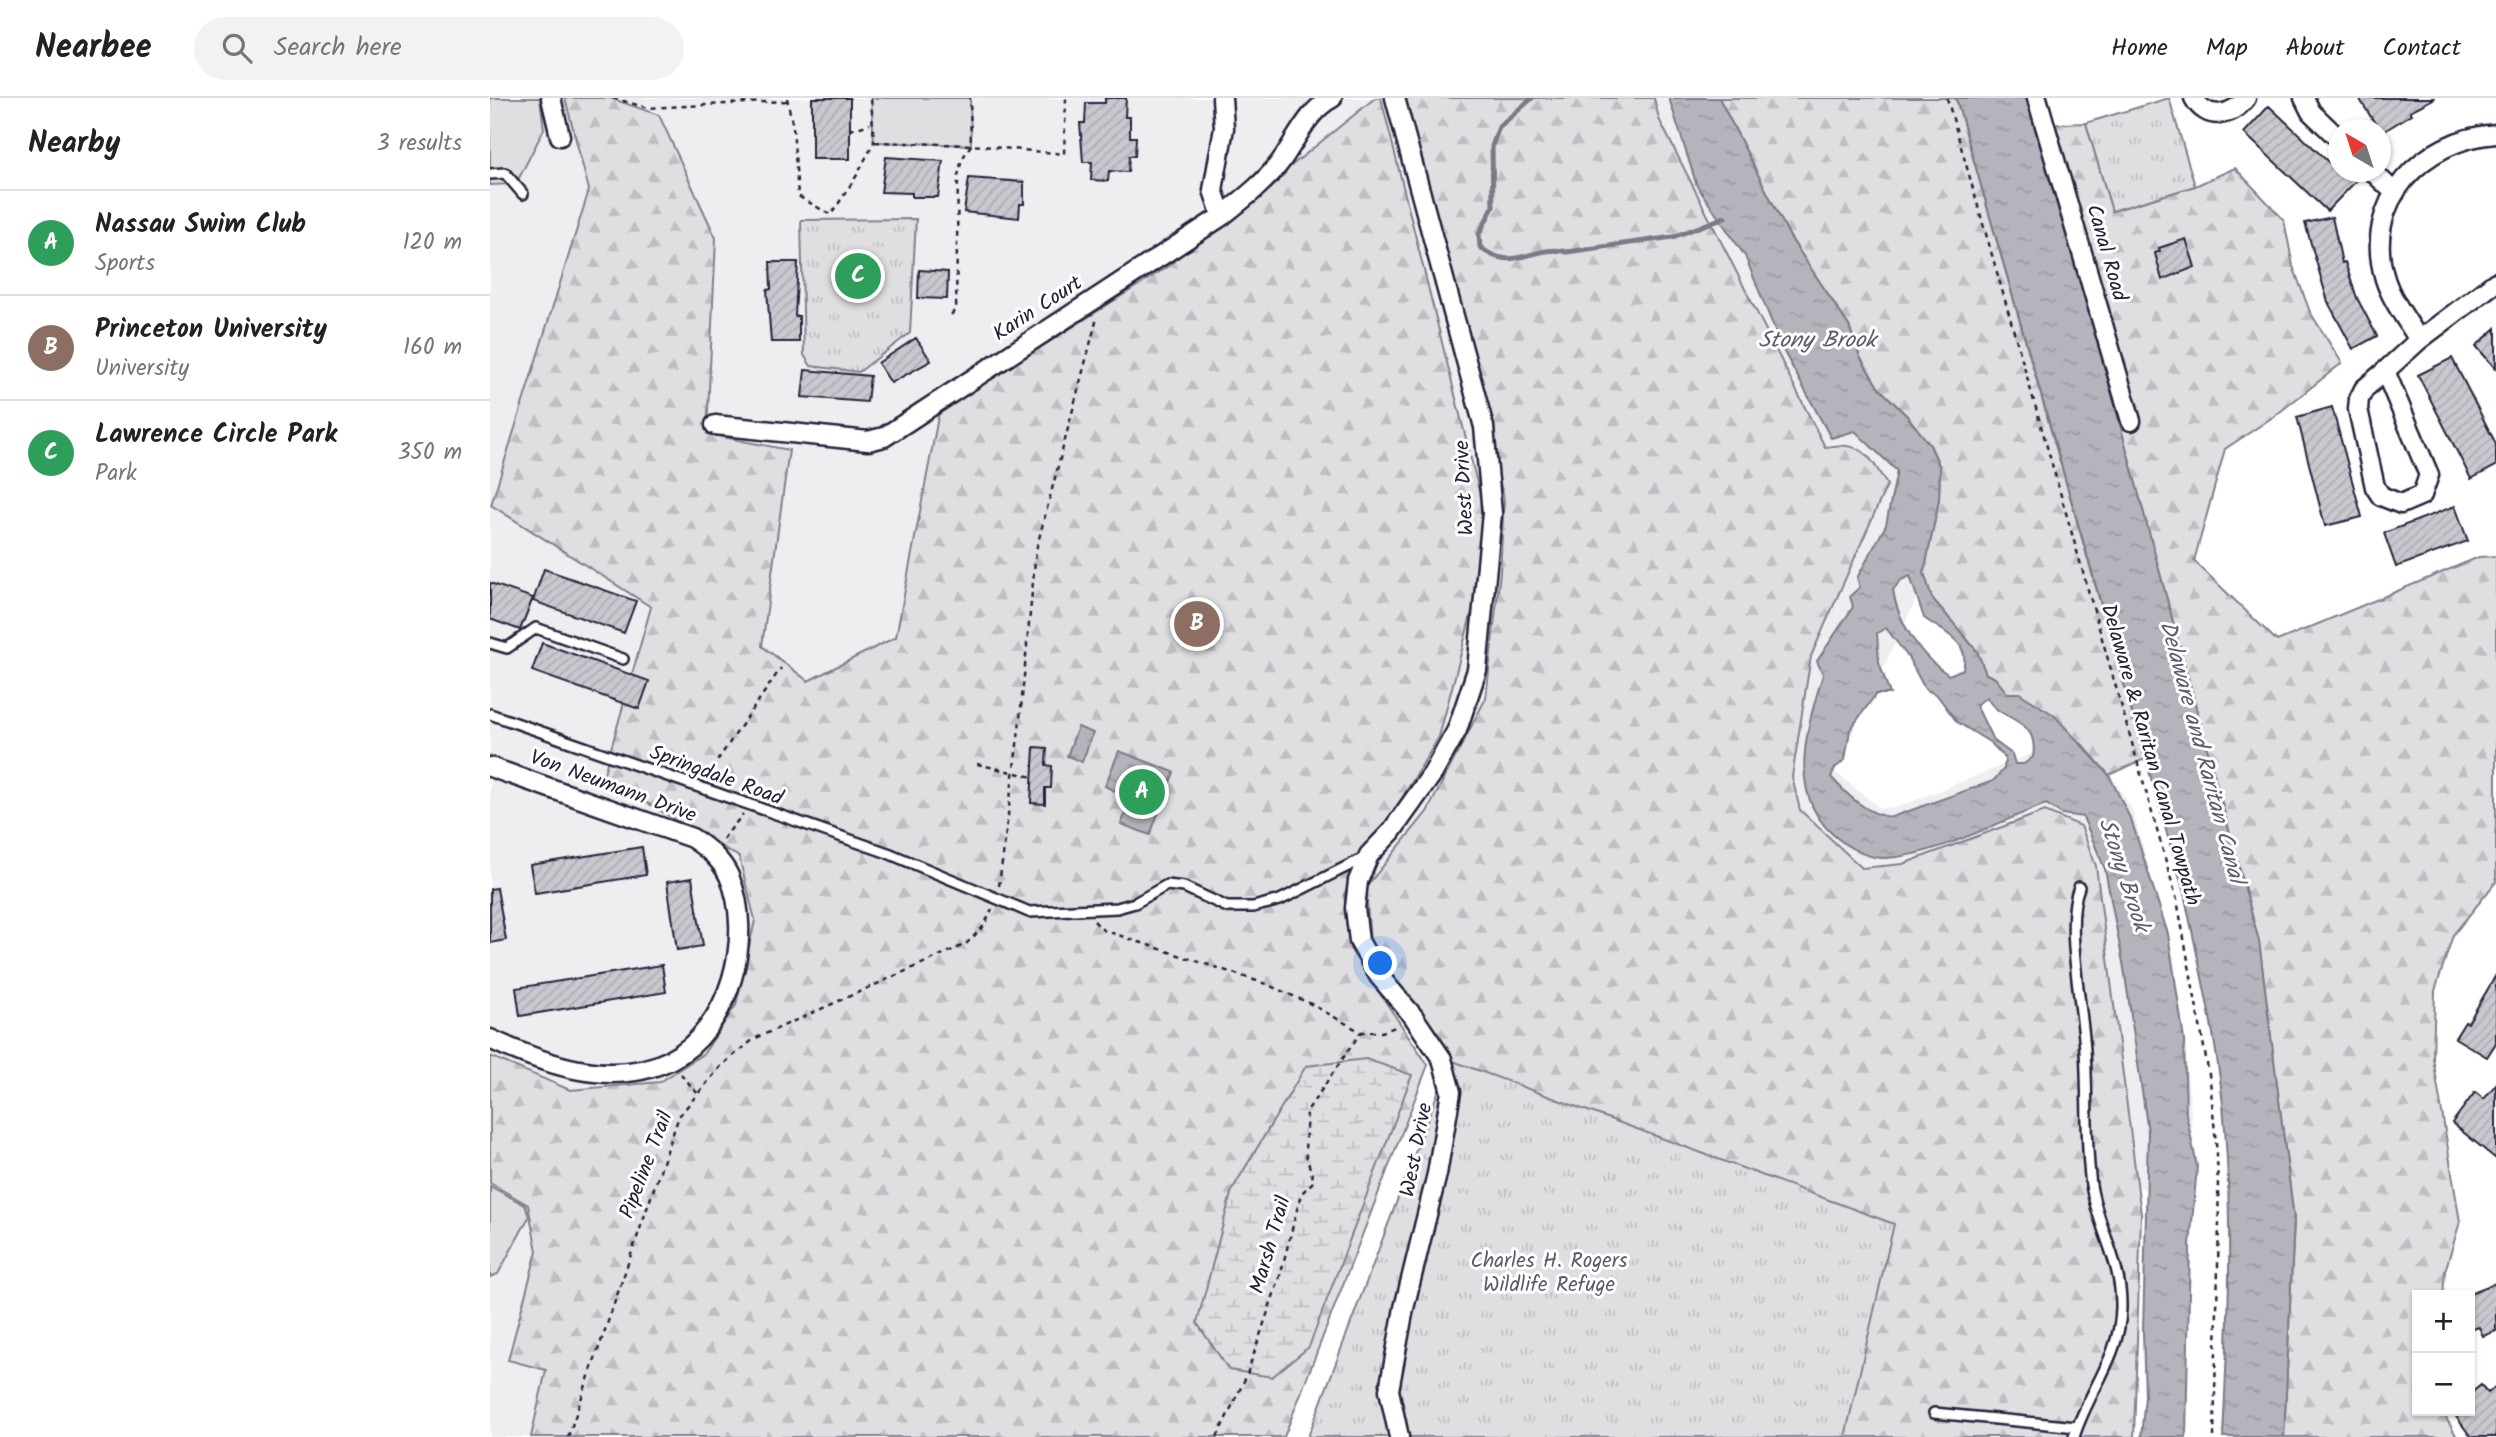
<!DOCTYPE html>
<meta charset="utf-8">
<style>
:root{--surface:#fff;--page:#f2f2f2;--text:#222;--muted:#767676;--line:#e0e0e0;--accent:#0b8043}
body{margin:0;font-family:Kalam,sans-serif;background:var(--page);color:var(--text)}
.controls{position:absolute;right:21px;bottom:21px;display:grid;overflow:hidden;border-radius:0px;box-shadow:0 2px 5px #0004}
.controls button{width:63px;height:63px;display:grid;place-items:center;padding:0;border:0;border-bottom:2px solid var(--line);background:var(--surface);color:var(--text);font:35px sans-serif}
.compass{position:absolute;left:1838px;top:21px;width:63px;height:63px;border-radius:50%;background:var(--surface);box-shadow:0 2px 5px #0004;rotate:321deg}
.you{position:absolute;left:891px;top:866px;width:24px;height:24px;margin:-18px;border:5px solid #fff;border-radius:50%;background:#1a73e8;box-shadow:0 0 0 10px #1a73e833}
.badge{display:grid;place-items:center;width:46px;height:46px;border-radius:50%;background:var(--accent);color:#fff;font-size:23px;font-weight:700}
.pin{position:absolute;translate:-50% -50%;border:4px solid #fff;box-shadow:0 2px 7px #0006}
.list{margin:0;padding:0;list-style:none}
h2{display:flex;justify-content:space-between;align-items:center;height:91px;margin:0;padding:0 28px;font-size:30px}
h2 small{font-size:23px;font-weight:400;color:var(--muted)}
.list li{display:grid;grid-template-columns:46px 1fr auto;gap:21px;align-items:center;box-sizing:border-box;height:105px;padding:0 28px;border-top:2px solid var(--line)}
.list b{display:block;font-size:26px;white-space:nowrap}
.list p{margin:0;font-size:23px;white-space:nowrap;color:var(--muted)}
.list em{font-size:23px;font-style:normal;color:var(--muted)}
.icon{flex:none;width:38px;height:38px;fill:none;stroke:currentColor;stroke-width:2;stroke-linecap:round;stroke-linejoin:round}
.map{position:relative;flex:none;width:2006px;height:1339px;overflow:hidden}
header{display:flex;align-items:center;gap:42px;box-sizing:border-box;height:98px;padding:0 35px;background:var(--surface);border-bottom:2px solid var(--line)}
header strong{font-size:33px}
nav{display:flex;gap:38px;margin-inline-start:auto;font-size:24px}
.search{width:490px;height:63px;background:var(--page);display:flex;align-items:center;gap:18px;box-sizing:border-box;padding:0 24px;border-radius:38px;color:var(--muted);font-size:26px}
main{display:flex}
aside{flex:1;background:var(--surface)}
.map>svg:first-child{display:block}
</style>
<header>
<strong>Nearbee</strong>
<div class="search"><svg class="icon" aria-label="search" viewBox="0 0 24 24"><circle cx="10" cy="10" r="6"/><path d="M15 15l6 6"/></svg>Search here</div>
<nav><a>Home</a><a>Map</a><a>About</a><a>Contact</a></nav>
</header>
<main>
<aside>
<h2>Nearby<small>3 results</small></h2>
<ul class="list">
<li><span class="badge" style="background:#2e9e5b">A</span><div><b>Nassau Swim Club</b><p>Sports</p></div><em>120 m</em></li>
<li><span class="badge" style="background:#8d6e63">B</span><div><b>Princeton University</b><p>University</p></div><em>160 m</em></li>
<li><span class="badge" style="background:#2e9e5b">C</span><div><b>Lawrence Circle Park</b><p>Park</p></div><em>350 m</em></li>
</ul>
</aside>
<div class="map">
<svg width="2006" height="1339" viewBox="0 0 2006 1339">
<defs>
<pattern id="forest-firs" width="22" height="20" patternUnits="userSpaceOnUse" patternTransform="scale(1.75)"><rect width="22" height="20" fill="#dfdfe2"/><path d="M5 1l3.5 6h-7zM16 11l3.5 6h-7z" fill="#bfbfc3"/></pattern>
<pattern id="wetland-marsh" width="20" height="14" patternUnits="userSpaceOnUse" patternTransform="scale(1.75)"><rect width="20" height="14" fill="#dfdfe2"/><path d="M1 5h8M5 5V1M11 12h8M15 12V8" fill="none" stroke="#bfbfc3"/></pattern>
<pattern id="park-tufts" width="24" height="20" patternUnits="userSpaceOnUse" patternTransform="scale(1.75)"><rect width="24" height="20" fill="#dfdfe2"/><path d="M3 7l-1-3M5 7V3M7 7l1-3M15 17l-1-3M17 17v-4M19 17l1-3" fill="none" stroke="#bfbfc3"/></pattern>
<pattern id="water-ripples" width="26" height="14" patternUnits="userSpaceOnUse" patternTransform="scale(1.75)"><rect width="26" height="14" fill="#b4b4bc"/><path d="M2 4q2-2 4 0t4 0M15 11q2-2 4 0t4 0" fill="none" stroke="#9a9aa2"/></pattern>
<pattern id="building-hatch" width="6" height="6" patternUnits="userSpaceOnUse" patternTransform="scale(1.75)"><rect width="6" height="6" fill="#c8c8cf"/><path d="M-1 1l2-2M0 6l6-6M5 7l2-2" fill="none" stroke="#acacb3"/></pattern>
</defs>
<rect width="100%" height="100%" fill="#fff"/>
<filter id="ink" filterUnits="userSpaceOnUse"><feTurbulence type="fractalNoise" baseFrequency=".0143" numOctaves="2"/><feDisplacementMap in="SourceGraphic" scale="14" xChannelSelector="R" yChannelSelector="G"/><feConvolveMatrix kernelMatrix="1 2 1 2 8 2 1 2 1" color-interpolation-filters="sRGB"/></filter>
<g filter="url(#ink)">
<path fill="#eeeef1" d="M 0,0 L 1236,0 L 1462,376 L 1443,466 L 1344,673 L 1390,710 L 1408,709 L 1594,635 L 1642,711 L 1684,859 L 1700,1002 L 1707,1104 L 699,839 L 238,943 L 63,1339 L 0,1339 Z"/>
<path fill="#dfdfe2" stroke="#80808e" stroke-width="2" d="M 0,0 L 50,0 L 54,31 L 26,86 L 0,87 Z
M 381,0 L 480,0 L 481,47 L 384,44 Z
M 0,1088 L 35,1107 L 39,1119 L 8,1176 L 0,1179 Z"/>
<path fill="url(#forest-firs)" stroke="#80808e" stroke-width="2" d="M 75,0 L 120,0 L 169,17 L 226,140 L 217,336 L 299,352 L 272,548 L 318,583 L 406,539 L 449,314 L 674,171 L 885,0 L 891,0 L 1001,441 L 949,639 L 854,796 L 860,851 L 938,967 L 794,1339 L 41,1339 L 56,1272 L 18,1262 L 47,1153 L 38,1107 L 0,1085 L 0,958 L 80,992 L 170,984 L 214,955 L 246,907 L 265,822 L 249,759 L 113,679 L 161,509 L 1,407 L 99,92 Z
M 914,0 L 1164,0 L 1169,21 L 1335,349 C 1372,342 1380,358 1397,387 L 1321,558 L 1302,679 L 1310,712 L 1372,770 L 1413,766 L 1555,713 L 1591,728 L 1606,768 L 1651,1116 L 1644,1339 L 1354,1339 L 1336,1191 L 978,1015 L 934,922 L 880,846 L 876,789 L 937,714 L 996,600 L 1010,474 L 1014,402 L 975,230 Z
M 1229,0 L 1466,0 L 1655,661 L 1619,677 L 1592,646 L 1517,595 L 1505,580 L 1496,576 L 1487,553 L 1442,500 L 1434,475 L 1449,402 L 1450,369 L 1440,347 L 1417,318 L 1388,289 L 1370,259 L 1359,228 L 1300,139 Z
M 1596,25 L 1622,113 L 1705,88 L 1745,70 L 1794,122 L 1803,168 L 1820,214 L 1852,265 L 1786,317 L 1735,351 L 1704,463 L 1787,543 L 1989,459 L 2006,458 L 2006,784 L 1963,837 L 1945,893 L 1943,960 L 1970,1124 L 1955,1173 L 1953,1197 L 1927,1197 L 1927,1313 L 1952,1313 L 1967,1339 L 1794,1339 L 1804,1121 L 1769,844 L 1583,152 L 1544,27 Z"/>
<path fill="url(#wetland-marsh)" stroke="#80808e" stroke-width="2" d="M 876,961 L 922,977 L 819,1249 L 782,1279 L 739,1272 L 707,1225 L 742,1092 L 816,968 Z"/>
<path fill="url(#park-tufts)" stroke="#80808e" stroke-width="2" d="M 1679,0 L 1705,88 L 1622,113 L 1596,25 Z
M 426,121 L 420,235 L 369,274 L 321,268 L 314,257 L 311,122 Z
M 960,962 L 1404,1126 L 1355,1339 L 818,1339 Z"/>
<path fill="url(#water-ripples)" stroke="#7a7a88" stroke-width="2" fill-rule="evenodd" d="M 1179,0 L 1229,0 L 1300,139 L 1359,228 L 1370,259 L 1388,289 L 1417,318 L 1440,347 L 1450,370 L 1449,402 L 1434,475 L 1442,500 L 1487,553 L 1496,576 L 1505,580 L 1517,595 L 1529,595 L 1564,617 L 1619,677 L 1642,724 L 1678,836 L 1694,941 L 1696,1016 L 1707,1068 L 1700,1147 L 1696,1339 L 1651,1339 L 1655,1298 L 1653,1234 L 1658,1034 L 1634,870 L 1615,771 L 1593,719 L 1572,716 L 1556,706 C 1507,724 1446,758 1395,760 C 1379,760 1363,752 1351,743 C 1294,701 1316,633 1333,576 L 1327,563 L 1363,509 L 1360,498 L 1370,489 L 1367,480 L 1396,427 L 1407,373 L 1365,333 L 1341,340 L 1293,252 L 1255,158 L 1207,88 ZM 1420,478 L 1434,520 C 1453,534 1481,543 1473,571 L 1459,577 C 1431,560 1407,523 1403,492 L 1411,482 ZM 1396,530 L 1418,559 L 1435,591 L 1447,597 L 1467,624 L 1501,645 L 1515,660 L 1514,671 L 1503,683 L 1402,719 C 1377,717 1357,697 1341,679 L 1345,670 L 1355,662 L 1360,632 L 1386,596 L 1400,596 L 1389,564 L 1387,535 ZM 1497,599 C 1507,624 1550,617 1543,659 L 1534,666 L 1525,666 L 1522,656 L 1503,642 L 1486,607 Z
M 1466,0 L 1536,0 L 1583,152 L 1769,843 L 1804,1121 L 1794,1339 L 1733,1339 C 1738,1237 1743,1133 1735,1031 C 1730,952 1710,872 1694,795 Z
M 588,629 L 603,635 L 592,664 L 577,658 Z
M 629,653 L 684,674 L 660,737 L 631,726 L 639,707 L 656,714 L 660,705 L 638,696 L 637,699 L 615,688 Z"/>
<g fill="none" stroke-linecap="round" stroke-linejoin="round">
<path stroke="#7a7a88" stroke-width="5" d="M 1042,0 L 1009,29 L 1002,48 L 1003,109 L 989,136 L 990,149 C 1023,177 1044,145 1077,154 L 1183,139 L 1235,119"/>
</g>
<path fill="url(#building-hatch)" stroke="#22223b" stroke-width="2" d="M 322,0 L 360,0 L 360,61 L 322,61 Z
M 615,0 L 636,0 L 635,19 L 640,19 L 640,39 L 646,39 L 645,58 L 639,58 L 638,74 L 619,73 L 618,83 L 601,82 L 602,64 L 593,64 L 590,25 L 595,25 L 596,5 L 615,5 Z
M 1869,0 L 1945,0 L 1920,13 L 1922,16 L 1891,35 Z
M 1779,8 L 1849,74 L 1858,74 L 1867,82 L 1837,113 L 1754,35 Z
M 396,59 L 453,63 L 448,99 L 422,99 L 422,95 L 391,94 Z
M 479,80 L 534,84 L 534,106 L 530,106 L 529,120 L 474,114 Z
M 1842,119 L 1852,165 L 1855,164 L 1867,200 L 1887,238 L 1863,251 L 1838,204 L 1815,125 Z
M 1696,141 L 1705,169 L 1672,182 L 1665,155 L 1670,153 L 1669,150 Z
M 280,164 L 308,164 L 305,218 L 309,218 L 309,244 L 281,244 L 277,192 L 281,191 Z
M 429,172 L 458,174 L 457,201 L 428,200 Z
M 2006,230 L 2006,271 L 1986,248 Z
M 426,240 L 441,263 L 401,285 L 388,265 Z
M 1962,260 L 2006,346 L 2006,368 L 1981,381 L 1928,277 Z
M 315,272 L 380,278 L 377,304 L 312,299 Z
M 1842,309 L 1872,419 L 1835,428 L 1807,319 Z
M 1965,408 L 1978,443 L 1906,469 L 1894,435 Z
M 54,471 L 146,503 L 134,535 L 43,503 Z
M 0,485 L 43,500 L 30,532 L 0,521 Z
M 52,545 L 159,583 L 149,611 L 42,573 Z
M 544,649 L 557,650 L 556,667 L 562,668 L 561,690 L 555,690 L 555,706 L 541,705 Z
M 152,749 L 156,777 L 45,795 L 40,767 Z
M 202,780 L 213,848 L 187,852 L 177,784 Z
M 7,790 L 16,842 L 0,845 L 0,791 Z
M 172,867 L 176,894 L 30,918 L 26,890 Z
M 2006,877 L 2006,945 L 1997,959 L 1965,940 L 1975,924 L 1978,925 Z
M 2006,986 L 2006,1061 L 1962,1025 L 1985,994 L 1994,1001 Z
M 2006,1185 L 2006,1233 L 1993,1238 L 1989,1229 L 1980,1232 L 1980,1195 Z
M 1991,1287 L 1998,1295 L 2006,1288 L 2006,1339 L 1981,1339 L 1962,1313 L 1980,1313 L 1980,1296 Z"/>
<g fill="none" stroke-linecap="round" stroke-linejoin="round">
<g stroke="#22223b" stroke-width="14">
<path id="service" d="M 0,76 L 15,75 L 33,96
M 0,545 L 17,550 L 46,530 L 133,561
M 0,616 L 398,755 L 539,814 L 627,810 L 645,805 L 677,787 L 694,789 L 737,809 L 763,809 L 790,802 L 876,759
M 1444,1315 L 1587,1329
M 1584,1339 C 1598,1293 1630,1260 1631,1210 C 1632,1163 1608,1131 1601,1087 C 1595,1043 1598,997 1595,953 C 1593,910 1574,826 1589,789"/>
</g>
<g stroke="#22223b" stroke-width="23">
<path id="minor" d="M 61,0 L 70,38
M 905,0 L 994,329 L 1002,415 L 987,572 L 967,632 L 943,675 L 901,734 L 879,757 L 868,783 L 865,810 L 869,843 L 889,878 L 923,918 L 952,961 L 961,994 L 947,1076 L 914,1210 L 899,1292 L 909,1339
M 1547,0 L 1641,323
M 1704,0 C 1717,24 1742,18 1756,0
M 1814,0 L 1821,14 L 1848,40
M 1883,74 L 1905,95
M 732,118 L 723,92 L 734,30 L 732,0
M 1929,242 C 1917,222 1902,203 1895,181 C 1871,104 1933,41 2006,36
M 1895,273 L 1939,377 L 1932,397 L 1911,406 L 1891,398 L 1885,389 L 1868,311 L 1869,301 L 1874,291 Z
M 1895,273 L 1929,242 L 2006,184
M 225,327 L 378,343 L 394,339 L 732,118 C 752,102 772,87 788,67 C 805,45 817,13 842,0
M 0,669 L 202,740 C 217,750 231,761 239,778 C 265,838 240,932 180,962 C 121,991 54,966 0,941"/>
</g>
<path stroke="#22223b" stroke-width="2.5" stroke-dasharray="5 5" stroke-linecap="butt" d="M 123,0 L 158,10 L 297,3
M 297,0 L 303,29 L 308,98 L 341,117 L 367,77 L 384,44 L 381,0
M 1457,0 L 1687,802 L 1720,982 L 1727,1056 L 1729,1125 L 1724,1339
M 360,32 L 380,26
M 385,44 L 481,47 L 574,56 L 576,0
M 461,217 L 466,211 L 468,78 L 472,61 L 481,47 L 480,0
M 487,666 L 543,679
M 216,679 L 291,570
M 233,741 L 253,716
M 509,788 L 529,631 L 546,452 L 607,220
M 604,823 L 613,832 L 776,886 L 821,906 L 871,934 L 892,934 L 908,928
M 191,976 L 207,995
M 78,1339 L 189,1018 L 232,967 L 264,941 L 476,846 L 494,828 L 502,811
M 727,1339 L 756,1279 L 790,1178 L 811,1096 L 824,1083 L 815,1054 L 817,1013 L 871,934"/>
<use href="#service" stroke="#fff" stroke-width="9"/>
<use href="#minor" stroke="#fff" stroke-width="18"/>
</g>
</g>
<g text-anchor="middle" dominant-baseline="central" stroke-width="6" stroke-linejoin="round" paint-order="stroke">
<g font-size="21" fill="#22223b" stroke="#fff">
<text transform="translate(1616 155) rotate(74)">Canal Road</text>
<text transform="translate(548 211) rotate(-33)">Karin Court</text>
<text transform="translate(975 390) rotate(-93)">West Drive</text>
<text transform="translate(1660 657) rotate(74)">Delaware &amp; Raritan Canal Towpath</text>
<text transform="translate(226 678) rotate(20)">Springdale Road</text>
<text transform="translate(123 689) rotate(20)">Von Neumann Drive</text>
<text transform="translate(927 1052) rotate(-79)">West Drive</text>
<text transform="translate(157 1067) rotate(-69)">Pipeline Trail</text>
<text transform="translate(781 1147) rotate(-74)">Marsh Trail</text>
</g>
<g font-size="21" fill="#5b5b6d" stroke="#fff">
<text x="1059" y="1163">Charles H. Rogers<tspan x="1059" dy="24">Wildlife Refuge</tspan></text>
</g>
<g font-size="23" font-style="italic" fill="#5c5c6f" stroke="#fff">
<text x="1327" y="243">Stony Brook</text>
<text transform="translate(1711 654) rotate(75)">Delaware and Raritan Canal</text>
<text transform="translate(1633 777) rotate(72)">Stony Brook</text>
</g>
</g>
</svg>
<div class="controls">
<button>+</button>
<button>−</button>
</div>
<svg class="compass" viewBox="-18 -18 36 36"><path d="M0-13l5 13h-10z" fill="#e53935"/><path d="M0 13l5-13h-10z" fill="#767676"/></svg>
<div class="you"></div>
<div class="pin badge" style="left:652px;top:694px;background:#2e9e5b">A</div>
<div class="pin badge" style="left:707px;top:526px;background:#8d6e63">B</div>
<div class="pin badge" style="left:368px;top:178px;background:#2e9e5b">C</div>
</div>
</main>
